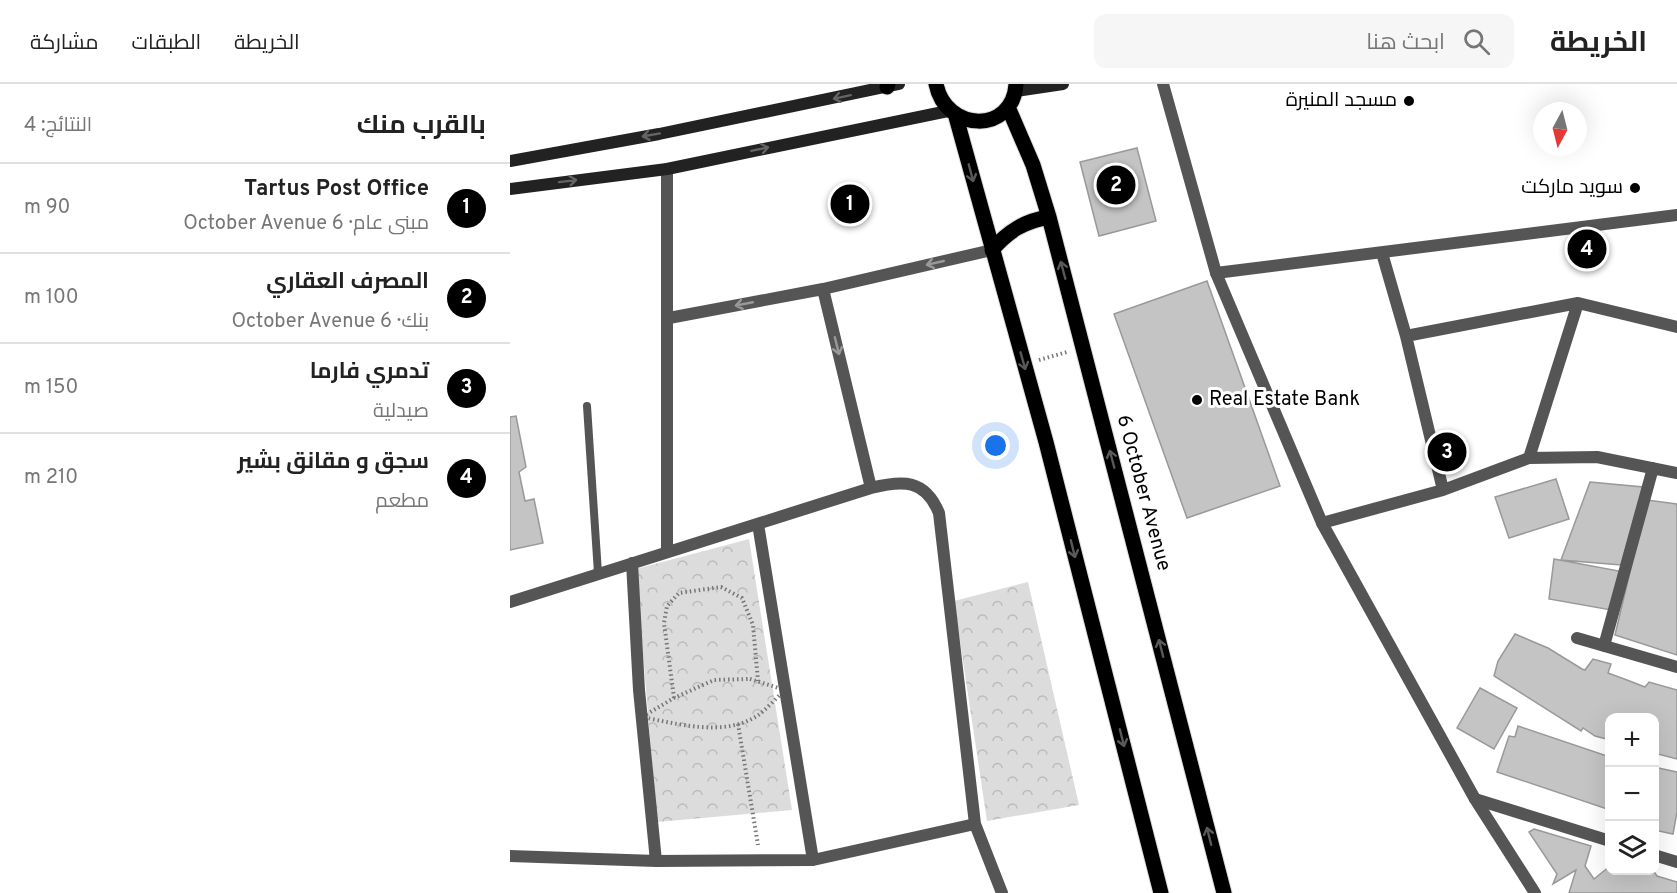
<!DOCTYPE html>
<html lang="ar">
<meta charset="utf-8">
<style>
:root{--surface:#fff;--page:#f6f6f6;--text:#222;--muted:#767676;--line:#e0e0e0;--accent:#000}
body{margin:0;font-family:Overpass,Cairo,sans-serif;background:var(--page);color:var(--text);direction:rtl}
.controls{position:absolute;right:18px;bottom:18px;display:grid;overflow:hidden;border-radius:12px;box-shadow:0 6px 24px #0002}
.controls button{width:54px;height:54px;display:grid;place-items:center;padding:0;border:0;border-bottom:2px solid var(--line);background:var(--surface);color:var(--text);font:30px sans-serif}
.compass{position:absolute;left:1023px;top:18px;width:54px;height:54px;border-radius:50%;background:var(--surface);box-shadow:0 6px 24px #0002;rotate:187deg}
.you{position:absolute;left:486px;top:362px;width:21px;height:21px;margin:-15px;border:4px solid #fff;border-radius:50%;background:#1a73e8;box-shadow:0 0 0 9px #1a73e833}
.badge{display:grid;place-items:center;width:39px;height:39px;border-radius:50%;background:var(--accent);color:#fff;font-size:20px;font-weight:700}
.pin{position:absolute;translate:-50% -50%;border:3px solid #fff;box-shadow:0 2px 6px #0006}
.list{margin:0;padding:0;list-style:none}
h2{display:flex;justify-content:space-between;align-items:center;height:78px;margin:0;padding:0 24px;font-size:26px}
h2 small{font-size:20px;font-weight:400;color:var(--muted)}
.list li{display:grid;grid-template-columns:39px 1fr auto;gap:18px;align-items:center;box-sizing:border-box;height:90px;padding:0 24px;border-top:2px solid var(--line)}
.list b{display:block;font-size:22px;white-space:nowrap}
.list p{margin:0;font-size:20px;white-space:nowrap;color:var(--muted)}
.list em{font-size:20px;font-style:normal;color:var(--muted)}
.icon{flex:none;width:33px;height:33px;fill:none;stroke:currentColor;stroke-width:2;stroke-linecap:round;stroke-linejoin:round}
.map{position:relative;flex:none;width:1167px;height:809px;overflow:hidden;direction:ltr}
header{display:flex;align-items:center;gap:36px;box-sizing:border-box;height:84px;padding:0 30px;background:var(--surface);border-bottom:2px solid var(--line)}
header strong{font-size:28px}
nav{display:flex;gap:33px;margin-inline-start:auto;font-size:21px}
.search{width:420px;height:54px;background:var(--page);display:flex;align-items:center;gap:15px;box-sizing:border-box;padding:0 21px;border-radius:12px;color:var(--muted);font-size:22px}
main{display:flex}
aside{flex:1;background:var(--surface)}
.map>svg:first-child{display:block}
</style>
<header>
<strong>الخريطة</strong>
<div class="search"><svg class="icon" aria-label="search" viewBox="0 0 24 24"><circle cx="10" cy="10" r="6"/><path d="M15 15l6 6"/></svg>ابحث هنا</div>
<nav><a>الخريطة</a><a>الطبقات</a><a>مشاركة</a></nav>
</header>
<main>
<div class="map">
<svg width="1167" height="809" viewBox="0 0 1167 809">
<defs>
<pattern id="park-crowns" width="20" height="18" patternUnits="userSpaceOnUse" patternTransform="scale(1.5)"><rect width="20" height="18" fill="#dcdcdc"/><path d="M2 6a3 3 0 1 1 6 0M12 15a3 3 0 1 1 6 0" fill="none" stroke="#bbb"/></pattern>
</defs>
<rect width="100%" height="100%" fill="#fff"/>
<path fill="url(#park-crowns)" d="M 239,455 L 282,726 L 147,738 L 126,485 Z
M 518,498 L 569,721 L 477,737 L 444,517 Z"/>
<path fill="#c4c4c4" stroke="#999" stroke-width="1.5" d="M 627,64 L 646,137 L 589,152 L 570,78 Z
M 697,197 L 770,402 L 677,434 L 604,230 Z
M 6,332 L 16,383 L 9,388 L 15,417 L 24,415 L 33,459 L 0,466 L 0,333 Z
M 1046,395 L 1059,435 L 999,454 L 985,413 Z
M 1080,398 L 1133,403 L 1111,481 L 1051,476 Z
M 1137,416 L 1167,420 L 1167,571 L 1105,551 Z
M 1044,475 L 1109,487 L 1101,526 L 1039,515 Z
M 1005,550 L 1038,564 L 1072,585 L 1075,586 L 1083,575 L 1101,580 L 1098,589 L 1117,596 L 1135,603 L 1139,598 L 1167,606 L 1167,675 L 1144,669 L 1144,634 L 1100,634 L 1100,656 L 1085,652 L 1073,644 L 1071,647 L 984,592 L 988,577 Z
M 970,604 L 1007,624 L 984,665 L 947,644 Z
M 1008,642 L 1100,673 L 1100,726 L 987,688 L 999,652 L 1005,653 Z
M 1144,683 L 1167,688 L 1167,728 L 1163,750 L 1144,746 Z
M 1024,745 L 1081,762 L 1075,782 L 1084,795 L 1100,782 L 1100,786 L 1143,786 L 1147,792 L 1167,798 L 1167,809 L 1059,809 L 1066,786 L 1043,800 L 1047,790 L 1019,748 Z"/>
<g fill="none" stroke-linecap="round" stroke-linejoin="round">
<g stroke="#dbdbdb" stroke-width="17">
<path id="primary" d="M 426,0 C 436,49 503,50 506,0
M 377,3 L 378,0
M 498,23 L 523,81 L 539,133 L 714,809
M 446,33 L 536,358 L 651,809
M 482,166 C 498,147 515,137 539,133"/>
</g>
<path stroke="#777" stroke-width="4" stroke-dasharray="1.5 3" stroke-linecap="butt" d="M 529,276 L 557,268
M 240,595 L 275,606 C 266,614 257,625 247,632 C 214,653 168,640 132,633 L 164,614 L 204,596 Z
M 164,614 L 154,539 L 157,522 L 169,509 L 211,503 L 232,514 L 243,541 L 248,597
M 228,640 L 248,761"/>
<path stroke="#555" stroke-width="8" d="M 77,322 L 88,489"/>
<path stroke="#555" stroke-width="12" d="M 157,85 L 157,466
M 872,169 L 896,252 L 933,406
M 706,189 L 1167,131
M 313,205 L 361,404
M 159,234 L 313,205 L 482,166
M 896,252 L 1068,219 L 1167,243
M 1019,374 L 1068,219
M 812,439 L 933,406 L 1019,374 L 1087,373 L 1167,389
M 248,440 L 303,776
M 122,479 L 129,606 L 146,777
M 0,518 L 361,404 C 393,396 415,395 429,429 L 465,740 L 492,809
M 1067,554 L 1167,583
M 1094,562 L 1143,384
M 965,715 L 1100,757
M 1144,771 L 1167,778
M 0,772 L 146,777 L 303,776 L 465,740"/>
<path stroke="#555" stroke-width="12" d="M 653,0 L 706,189 L 812,439 L 965,715 L 1025,809"/>
<path stroke="#222" stroke-width="12" d="M 506,7 L 553,0
M 0,77 L 149,50 L 389,0
M 0,105 L 157,85 L 438,27"/>
<use href="#primary" stroke="#000" stroke-width="15"/>
</g>
<defs><path id="oneway-shaft" d="M-6 0H5M1.5-3L5.5 0L1.5 3" fill="none" stroke-width="1.6" stroke-linecap="round" stroke-linejoin="round" transform="scale(1.5)"/></defs>
<g stroke="#646464">
<use href="#oneway-shaft" transform="translate(332 13) rotate(168)"/>
<use href="#oneway-shaft" transform="translate(141 51) rotate(170)"/>
<use href="#oneway-shaft" transform="translate(250 65) rotate(-12)"/>
<use href="#oneway-shaft" transform="translate(58 97) rotate(-7)"/>
</g>
<g stroke="#595959">
<use href="#oneway-shaft" transform="translate(461 89) rotate(75)"/>
<use href="#oneway-shaft" transform="translate(553 186) rotate(-105)"/>
<use href="#oneway-shaft" transform="translate(513 277) rotate(74)"/>
<use href="#oneway-shaft" transform="translate(602 375) rotate(-105)"/>
<use href="#oneway-shaft" transform="translate(563 465) rotate(76)"/>
<use href="#oneway-shaft" transform="translate(651 564) rotate(-104)"/>
<use href="#oneway-shaft" transform="translate(612 654) rotate(76)"/>
<use href="#oneway-shaft" transform="translate(699 752) rotate(-104)"/>
</g>
<g stroke="#999">
<use href="#oneway-shaft" transform="translate(425 179) rotate(167)"/>
<use href="#oneway-shaft" transform="translate(234 220) rotate(169)"/>
<use href="#oneway-shaft" transform="translate(327 262) rotate(76)"/>
</g>
<g fill="#000" stroke="#fff" stroke-width="2">
<circle cx="899" cy="17" r="6"/>
<circle cx="1125" cy="104" r="6"/>
<circle cx="687" cy="316" r="6"/>
</g>
<g text-anchor="middle" dominant-baseline="central" stroke-width="6" stroke-linejoin="round" paint-order="stroke">
<g font-size="20" fill="#000" stroke="#fff" text-anchor="end">
<text x="887" y="17">مسجد المنيرة</text>
<text x="1113" y="104">سويد ماركت</text>
<text x="699" y="316" text-anchor="start">Real Estate Bank</text>
</g>
<g font-size="20" fill="#000" stroke="#fff">
<text transform="translate(633 409) rotate(75)">6 October Avenue</text>
</g>
</g>
</svg>
<div class="controls">
<button>+</button>
<button>−</button>
<button><svg class="icon" aria-label="layers" viewBox="0 0 24 24"><path d="M12 4l9 5-9 5-9-5zM3 14l9 5 9-5"/></svg></button>
</div>
<svg class="compass" viewBox="-18 -18 36 36"><path d="M0-13l5 13h-10z" fill="#e53935"/><path d="M0 13l5-13h-10z" fill="#767676"/></svg>
<div class="you"></div>
<div class="pin badge" style="left:340px;top:120px">1</div>
<div class="pin badge" style="left:606px;top:101px">2</div>
<div class="pin badge" style="left:937px;top:368px">3</div>
<div class="pin badge" style="left:1077px;top:165px">4</div>
</div>
<aside>
<h2>بالقرب منك<small>النتائج: 4</small></h2>
<ul class="list">
<li><span class="badge">1</span><div><b>Tartus Post Office</b><p>مبنى عام · 6 October Avenue</p></div><em>90 m</em></li>
<li><span class="badge">2</span><div><b>المصرف العقاري</b><p>بنك · 6 October Avenue</p></div><em>100 m</em></li>
<li><span class="badge">3</span><div><b>تدمري فارما</b><p>صيدلية</p></div><em>150 m</em></li>
<li><span class="badge">4</span><div><b>سجق و مقانق بشير</b><p>مطعم</p></div><em>210 m</em></li>
</ul>
</aside>
</main>
